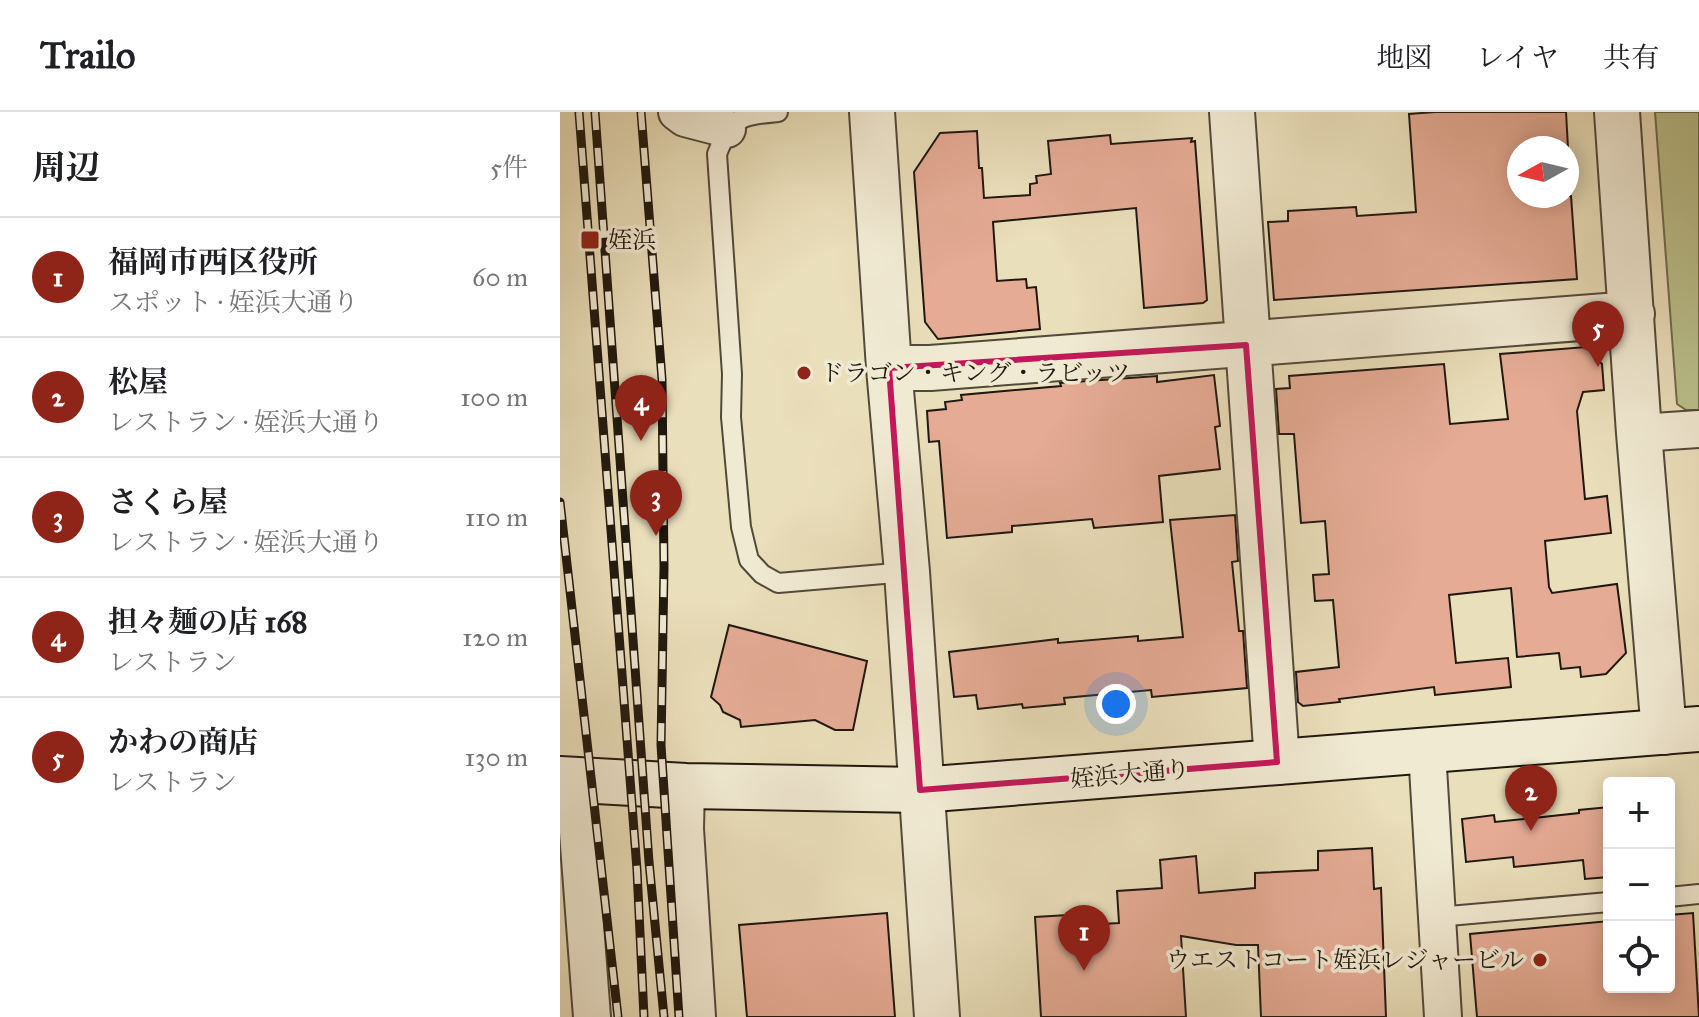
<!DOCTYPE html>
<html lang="ja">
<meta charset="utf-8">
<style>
:root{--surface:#fff;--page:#f2f2f2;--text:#202124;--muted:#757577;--line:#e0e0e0;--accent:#8f2418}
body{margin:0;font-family:"IM FELL Great Primer","Noto Serif JP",serif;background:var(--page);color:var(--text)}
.controls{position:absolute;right:24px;bottom:24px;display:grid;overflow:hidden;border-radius:8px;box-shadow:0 4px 20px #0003}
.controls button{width:72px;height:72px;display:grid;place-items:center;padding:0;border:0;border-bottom:2px solid var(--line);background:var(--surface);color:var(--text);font:40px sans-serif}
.compass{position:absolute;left:947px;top:24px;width:72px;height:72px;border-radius:50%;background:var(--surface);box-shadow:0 4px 20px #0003;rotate:262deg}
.you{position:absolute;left:556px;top:592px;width:28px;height:28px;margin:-20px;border:6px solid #fff;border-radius:50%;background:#1a73e8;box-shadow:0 0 0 12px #1a73e833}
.badge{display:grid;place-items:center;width:52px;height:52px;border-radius:50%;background:var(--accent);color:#fff;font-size:26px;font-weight:700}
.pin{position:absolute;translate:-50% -66px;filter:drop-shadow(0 2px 4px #0008)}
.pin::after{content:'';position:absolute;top:42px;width:28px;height:24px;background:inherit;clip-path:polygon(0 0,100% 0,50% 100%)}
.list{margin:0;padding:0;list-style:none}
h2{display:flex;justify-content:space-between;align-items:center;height:104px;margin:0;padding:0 32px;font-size:34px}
h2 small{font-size:26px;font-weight:400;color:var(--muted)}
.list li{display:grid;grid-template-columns:52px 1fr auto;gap:24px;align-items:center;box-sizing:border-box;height:120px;padding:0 32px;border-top:2px solid var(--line)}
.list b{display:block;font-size:30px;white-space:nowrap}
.list p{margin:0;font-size:26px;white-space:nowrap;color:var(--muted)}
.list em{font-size:26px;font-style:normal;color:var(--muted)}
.icon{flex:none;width:44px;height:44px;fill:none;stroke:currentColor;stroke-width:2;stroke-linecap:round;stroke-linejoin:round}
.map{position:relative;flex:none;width:1139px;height:905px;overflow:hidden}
header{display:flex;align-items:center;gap:48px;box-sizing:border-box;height:112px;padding:0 40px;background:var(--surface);border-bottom:2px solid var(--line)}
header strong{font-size:38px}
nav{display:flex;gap:44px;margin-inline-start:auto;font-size:28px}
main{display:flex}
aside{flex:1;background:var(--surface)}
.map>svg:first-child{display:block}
</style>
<header>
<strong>Trailo</strong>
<nav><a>地図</a><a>レイヤ</a><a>共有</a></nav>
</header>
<main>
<aside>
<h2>周辺<small>5件</small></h2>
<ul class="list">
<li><span class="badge">1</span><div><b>福岡市西区役所</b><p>スポット · 姪浜大通り</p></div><em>60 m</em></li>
<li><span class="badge">2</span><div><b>松屋</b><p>レストラン · 姪浜大通り</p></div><em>100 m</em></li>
<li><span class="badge">3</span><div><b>さくら屋</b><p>レストラン · 姪浜大通り</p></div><em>110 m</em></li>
<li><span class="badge">4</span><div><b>担々麺の店 168</b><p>レストラン</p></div><em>120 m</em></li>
<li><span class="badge">5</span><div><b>かわの商店</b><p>レストラン</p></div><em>130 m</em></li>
</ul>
</aside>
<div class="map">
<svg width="1139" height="905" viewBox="0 0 1139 905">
<rect width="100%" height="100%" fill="#eadfbb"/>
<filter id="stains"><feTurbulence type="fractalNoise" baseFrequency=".0025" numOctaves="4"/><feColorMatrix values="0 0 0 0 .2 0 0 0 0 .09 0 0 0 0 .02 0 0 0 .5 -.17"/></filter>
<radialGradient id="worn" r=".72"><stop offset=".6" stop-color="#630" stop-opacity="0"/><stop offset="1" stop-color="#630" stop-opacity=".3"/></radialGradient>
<path fill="#bbc18d" stroke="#6e6c4e" stroke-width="2" d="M 1095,0 L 1139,0 L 1139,298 L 1126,298 L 1117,292 Z"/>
<path fill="#e5ab95" stroke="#20180e" stroke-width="2" d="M 875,0 L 1006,0 L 1008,36 L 959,36 L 959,84 L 1011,84 L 1017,167 L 714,188 L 708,110 L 728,109 L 728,99 L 796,95 L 797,104 L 856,100 L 849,2 Z
M 417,19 L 419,56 L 422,56 L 424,86 L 470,83 L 470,72 L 477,71 L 476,64 L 491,62 L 488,29 L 550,23 L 551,32 L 632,26 L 631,30 L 635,29 L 647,188 L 643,191 L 584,196 L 576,96 L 433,110 L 437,169 L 466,167 L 467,176 L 476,175 L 480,217 L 378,227 L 365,210 L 354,60 L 380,21 Z
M 1026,235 L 1042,252 L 1044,278 L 1023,280 L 1017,299 L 1025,387 L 1047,384 L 1051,421 L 985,429 L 989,475 L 992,481 L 1057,472 L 1066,541 L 1046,562 L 1021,565 L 1020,555 L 1001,557 L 999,541 L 957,545 L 951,476 L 889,483 L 896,551 L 948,546 L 951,575 L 875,583 L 874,575 L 779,587 L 780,590 L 743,594 L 738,590 L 736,560 L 779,555 L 773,488 L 755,489 L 753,463 L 769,462 L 765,409 L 741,411 L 734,322 L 719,322 L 716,277 L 730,276 L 729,264 L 884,252 L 890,312 L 948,307 L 940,242 Z
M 654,263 L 660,314 L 655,315 L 660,357 L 599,364 L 603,410 L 534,416 L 532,407 L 452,414 L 452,420 L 387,426 L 379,329 L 369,330 L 367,299 L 386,297 L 385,290 L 402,288 L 401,283 L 501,274 L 500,271 L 597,264 L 597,270 Z
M 675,403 L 678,449 L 672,450 L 679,519 L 683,519 L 687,576 L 592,585 L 591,578 L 504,586 L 505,592 L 463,596 L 462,592 L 418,597 L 416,583 L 394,585 L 389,540 L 498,527 L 498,531 L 578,524 L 578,529 L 623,525 L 610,408 Z
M 169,513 L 307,549 L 293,618 L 275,618 L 255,608 L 181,615 L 180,608 L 163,600 L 160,593 L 151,585 Z
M 1049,695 L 1049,765 L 1025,767 L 1023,748 L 954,755 L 953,745 L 906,750 L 902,707 L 934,703 L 935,710 L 1019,701 L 1019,698 Z
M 812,736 L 814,777 L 821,776 L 826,905 L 701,905 L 698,833 L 676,833 L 621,824 L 626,905 L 481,905 L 475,805 L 508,803 L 509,814 L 559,811 L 557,779 L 602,776 L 600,748 L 636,744 L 639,781 L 695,776 L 695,761 L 758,758 L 758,739 Z
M 327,801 L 335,905 L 187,905 L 179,813 Z
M 1133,801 L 1139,905 L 917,905 L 910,822 L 1049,809 L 1049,875 L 1109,875 L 1109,803 Z"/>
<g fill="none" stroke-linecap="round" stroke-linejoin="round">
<g stroke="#524a39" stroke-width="22">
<path id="service" d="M 218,0 C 179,4 172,4 157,42 L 172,262 L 171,305 L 181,415 L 189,448 L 202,462 L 218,471 L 347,460
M 1109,785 L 1139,782
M 877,805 L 1049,790"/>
</g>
<g stroke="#524a39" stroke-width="40">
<path id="minor" d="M 117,0 L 125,6 L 167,17
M 1079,321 L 1139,317
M 867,639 L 883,905
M 14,667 L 32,905
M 126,674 L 125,717 L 137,905"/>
</g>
<g stroke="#524a39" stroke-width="48">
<path id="tertiary" d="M 312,0 L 329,256 L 347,460 L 377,905
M 672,0 L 717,650
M 1057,0 L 1079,321 L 1104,620
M 329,256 L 370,256 L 1072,202"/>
</g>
<g stroke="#20180e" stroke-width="48">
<path id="secondary" d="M 0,667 L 126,674 L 360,678 L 1139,617"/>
</g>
<use href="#service" stroke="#f1ead3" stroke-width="18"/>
<use href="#minor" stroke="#f1ead3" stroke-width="36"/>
<use href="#tertiary" stroke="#f1ead3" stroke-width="44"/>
<use href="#secondary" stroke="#f1ead3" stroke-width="44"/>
<g stroke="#20180e" stroke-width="9">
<path id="rail" d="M 19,0 L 77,758 L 84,905
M 35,0 L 89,750 L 104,905
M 81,0 L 102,267 L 104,455 L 101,633 L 119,905
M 0,390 L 58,905"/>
</g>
<use href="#rail" stroke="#f1ead3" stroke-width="6" stroke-dasharray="18" stroke-linecap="butt"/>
</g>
<path fill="none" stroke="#c2185b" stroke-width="6" stroke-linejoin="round" d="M 686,233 L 717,650 L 360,678 L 329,256 Z"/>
<g fill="#8f2418" stroke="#f1ead3" stroke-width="3">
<rect x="20" y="118" width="20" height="20" rx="4"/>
<circle cx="244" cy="261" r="8"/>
<circle cx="980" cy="848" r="8"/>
</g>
<g text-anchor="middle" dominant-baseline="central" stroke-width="7" stroke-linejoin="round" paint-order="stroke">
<g font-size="24" fill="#20180e" stroke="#f1ead3" text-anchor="start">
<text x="48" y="128">姪浜</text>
<text x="260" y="261">ドラゴン・キング・ラビッツ</text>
<text x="964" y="848" text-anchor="end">ウエストコート姪浜レジャービル</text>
</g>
<g font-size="24" fill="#20180e" stroke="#f1ead3">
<text transform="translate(570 662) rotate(-5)">姪浜大通り</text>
</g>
</g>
<rect width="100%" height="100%" filter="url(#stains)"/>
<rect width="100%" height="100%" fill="url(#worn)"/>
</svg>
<div class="controls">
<button>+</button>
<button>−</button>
<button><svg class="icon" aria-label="locate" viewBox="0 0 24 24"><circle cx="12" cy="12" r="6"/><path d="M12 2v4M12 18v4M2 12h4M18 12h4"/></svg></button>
</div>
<svg class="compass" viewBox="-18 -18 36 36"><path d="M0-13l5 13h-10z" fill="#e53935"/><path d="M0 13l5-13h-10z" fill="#757577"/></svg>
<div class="you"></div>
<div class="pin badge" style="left:524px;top:859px">1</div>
<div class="pin badge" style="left:971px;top:719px">2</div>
<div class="pin badge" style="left:96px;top:424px">3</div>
<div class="pin badge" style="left:81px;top:329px">4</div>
<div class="pin badge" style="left:1038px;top:255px">5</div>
</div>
</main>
